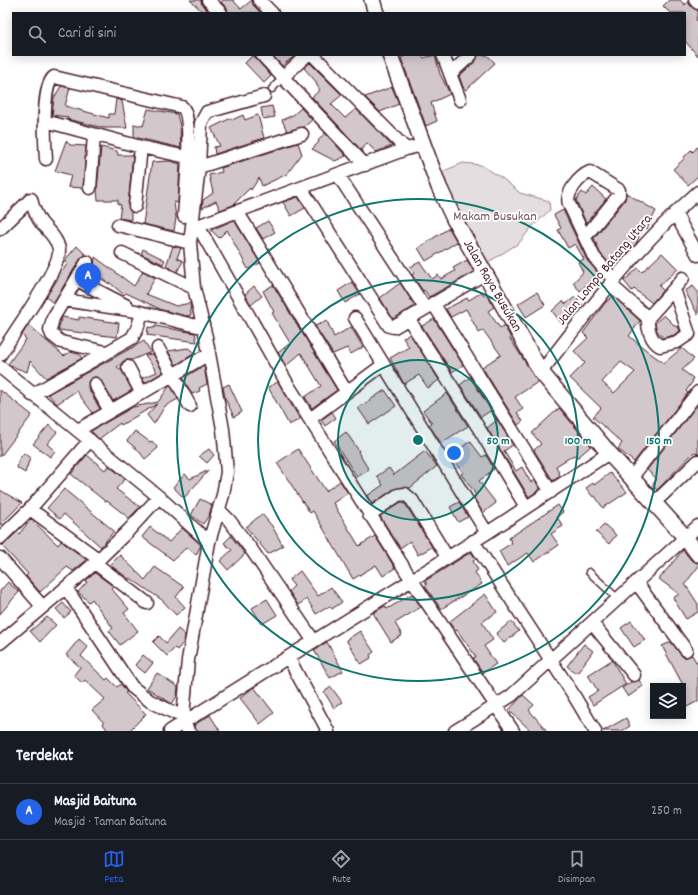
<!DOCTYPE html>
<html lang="id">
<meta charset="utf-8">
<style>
:root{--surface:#171b24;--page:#20242c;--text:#f1f3f6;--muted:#9ea1a6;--line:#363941;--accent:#2563eb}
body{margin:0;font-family:Dekko,sans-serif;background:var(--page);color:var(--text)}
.controls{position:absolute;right:12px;bottom:12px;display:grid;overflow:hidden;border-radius:0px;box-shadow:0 2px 10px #0003}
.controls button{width:36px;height:36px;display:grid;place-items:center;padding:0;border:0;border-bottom:1px solid var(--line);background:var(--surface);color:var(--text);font:20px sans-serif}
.you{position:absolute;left:454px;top:453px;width:14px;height:14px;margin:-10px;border:3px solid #fff;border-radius:50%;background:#1a73e8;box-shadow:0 0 0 6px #1a73e833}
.badge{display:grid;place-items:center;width:26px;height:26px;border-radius:50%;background:var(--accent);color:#fff;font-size:13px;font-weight:700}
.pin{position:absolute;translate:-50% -33px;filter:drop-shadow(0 1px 2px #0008)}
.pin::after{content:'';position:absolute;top:21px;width:14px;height:12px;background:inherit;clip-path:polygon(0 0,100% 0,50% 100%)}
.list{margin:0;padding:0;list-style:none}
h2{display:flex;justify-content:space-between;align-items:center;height:52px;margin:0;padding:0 16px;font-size:17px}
h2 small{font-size:13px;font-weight:400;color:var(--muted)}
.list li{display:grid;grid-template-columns:26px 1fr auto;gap:12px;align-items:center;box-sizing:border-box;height:56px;padding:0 16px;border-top:1px solid var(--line)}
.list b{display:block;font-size:15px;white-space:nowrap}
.list p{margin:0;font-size:13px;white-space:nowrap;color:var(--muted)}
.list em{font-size:13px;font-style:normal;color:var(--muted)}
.icon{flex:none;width:22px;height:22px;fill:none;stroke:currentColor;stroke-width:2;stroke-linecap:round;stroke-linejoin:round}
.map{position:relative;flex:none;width:698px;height:731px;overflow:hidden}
.search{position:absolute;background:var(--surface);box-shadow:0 2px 10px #0003;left:12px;right:12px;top:12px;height:44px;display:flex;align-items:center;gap:10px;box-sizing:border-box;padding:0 14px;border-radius:0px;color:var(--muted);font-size:15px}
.sheet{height:108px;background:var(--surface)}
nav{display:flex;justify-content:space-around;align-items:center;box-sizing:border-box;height:56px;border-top:1px solid var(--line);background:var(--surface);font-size:11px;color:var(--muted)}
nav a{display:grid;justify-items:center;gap:2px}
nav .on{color:var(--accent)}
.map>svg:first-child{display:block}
</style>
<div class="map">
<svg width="698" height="731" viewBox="0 0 698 731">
<rect width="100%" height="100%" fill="#fff"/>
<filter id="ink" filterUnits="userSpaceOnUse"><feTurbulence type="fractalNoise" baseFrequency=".025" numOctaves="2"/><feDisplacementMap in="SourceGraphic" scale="8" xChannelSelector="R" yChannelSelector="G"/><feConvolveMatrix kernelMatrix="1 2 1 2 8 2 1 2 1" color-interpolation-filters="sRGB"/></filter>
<g filter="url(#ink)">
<path fill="#e5dee0" stroke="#987e86" d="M 463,163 L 481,165 L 502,178 L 520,193 L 549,201 L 550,210 L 531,228 L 519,243 L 487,263 L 484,263 L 439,173 Z"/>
<path fill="#d2c7cb" stroke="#4a1f2b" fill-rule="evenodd" d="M 190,0 L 201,0 L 202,5 L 210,13 L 204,13 Z
M 223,0 L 233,0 L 241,9 L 252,0 L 253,5 L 261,13 L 228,13 L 227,8 L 221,2 Z
M 669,0 L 680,0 L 685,5 L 688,1 L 693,8 L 698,10 L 696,20 L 698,21 L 698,56 L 685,41 L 685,13 L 670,13 L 663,6 Z
M 253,55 L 271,76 L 264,83 L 245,63 Z
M 272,55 L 296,55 L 282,66 Z
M 407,55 L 422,55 L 423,58 L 435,55 L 440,74 L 450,94 L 431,103 L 437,121 L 426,126 L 401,58 Z
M 478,55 L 487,55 L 495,63 L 466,90 L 463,87 L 459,76 L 476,61 Z
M 310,63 L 342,95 L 331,104 L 345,118 L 356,109 L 392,146 L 376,152 L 367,143 L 361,150 L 312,97 L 320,90 L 316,84 L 317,83 L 304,68 Z
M 61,86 L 70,88 L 65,106 L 109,118 L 109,114 L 114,114 L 116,99 L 122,101 L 127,128 L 104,128 L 67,119 L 68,117 L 52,115 L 54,98 Z
M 392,87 L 399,104 L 380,112 L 365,97 Z
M 272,106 L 275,117 L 263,119 L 261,108 Z
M 301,108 L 312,120 L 304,127 L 287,131 L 282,120 L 293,115 Z
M 148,109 L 177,114 L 180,126 L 181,148 L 134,137 L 134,124 L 143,126 Z
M 243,115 L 245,120 L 258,115 L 264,138 L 215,154 L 214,147 L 220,146 L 211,128 L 231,118 L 232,120 Z
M 325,133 L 346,156 L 335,161 L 312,149 L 319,142 L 318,141 Z
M 66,141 L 70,145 L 86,146 L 83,188 L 68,187 L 71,175 L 55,171 Z
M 298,143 L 302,154 L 287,174 L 262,186 L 259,178 L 251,190 L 250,188 L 233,205 L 220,210 L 216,201 L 202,208 L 203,200 L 213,193 L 209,175 L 222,172 L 221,168 Z
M 698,146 L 698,176 L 688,185 L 673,169 L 685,158 L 684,157 L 691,150 L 693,152 Z
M 101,147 L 117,151 L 118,155 L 133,155 L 128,205 L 131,212 L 131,220 L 119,218 L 121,205 L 118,204 L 118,200 L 98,200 L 97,190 Z
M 170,161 L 180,164 L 178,203 L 174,202 L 176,218 L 174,231 L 143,224 L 152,162 Z
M 593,187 L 606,199 L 586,223 L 576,200 L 582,192 L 586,195 Z
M 626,193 L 656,211 L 647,229 L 643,226 L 636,244 L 616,264 L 613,261 L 610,264 L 600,253 L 594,238 L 625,200 Z
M 298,197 L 305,208 L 291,216 L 283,202 Z
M 563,210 L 587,260 L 598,273 L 580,291 L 573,283 L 583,272 L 578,262 L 584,259 L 575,244 L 568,248 L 558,230 L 561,228 L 554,215 Z
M 234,220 L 260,263 L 248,269 L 227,230 L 219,238 L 211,230 Z
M 268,221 L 275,232 L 263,239 L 256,228 Z
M 449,228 L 457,242 L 426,261 L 418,248 Z
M 77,246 L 86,255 L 81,258 L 53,303 L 46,297 L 67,264 L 65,260 Z
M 173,246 L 181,248 L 177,258 L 183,261 L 177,272 L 166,266 Z
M 143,249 L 165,260 L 163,264 L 141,254 Z
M 662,253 L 678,269 L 659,286 L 663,290 L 652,303 L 634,289 L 632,291 L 624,281 L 638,268 L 642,272 Z
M 95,257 L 134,286 L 143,271 L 155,278 L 146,294 L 176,306 L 190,303 L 191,315 L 186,316 L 162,310 L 126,293 L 124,295 L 109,282 L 109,284 L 91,271 L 94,266 Z
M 467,260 L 474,272 L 429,297 L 424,290 L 423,291 L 412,275 L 414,273 L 410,267 L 420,262 L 432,279 L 438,275 L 441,279 L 455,271 L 453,268 Z
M 352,282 L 360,294 L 345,303 L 338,291 Z
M 400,283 L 415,306 L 393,319 L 380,298 Z
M 273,285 L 337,390 L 312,408 L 305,397 L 321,386 L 301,353 L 286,366 L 278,353 L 290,343 L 272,313 L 274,312 L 263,291 Z
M 254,286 L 262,296 L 251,305 L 245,294 Z
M 693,286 L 698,292 L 698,315 L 685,291 Z
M 482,292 L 484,296 L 487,295 L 494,307 L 488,311 L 500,328 L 504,326 L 510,336 L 509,337 L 538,382 L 515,397 L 523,409 L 517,413 L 523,421 L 518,425 L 482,367 L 501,355 L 483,330 L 479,333 L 466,309 L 451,317 L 446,309 L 467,298 L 469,300 Z
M 537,292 L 545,305 L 526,317 L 518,304 Z
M 613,296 L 640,321 L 629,336 L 650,353 L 664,363 L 682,348 L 694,359 L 682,370 L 693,378 L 692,380 L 693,381 L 686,391 L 688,393 L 634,462 L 618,449 L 622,443 L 593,417 L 601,408 L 570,378 L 585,363 L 574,351 L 588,338 L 583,333 L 605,303 ZM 621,362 L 635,372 L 614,393 L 602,382 Z
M 575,297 L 583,305 L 563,325 L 552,311 L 563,301 L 566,304 Z
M 664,315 L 676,327 L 678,326 L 680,331 L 674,335 L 663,338 L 657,331 L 655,323 Z
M 62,317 L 79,320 L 79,317 L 119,323 L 117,337 L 58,330 Z
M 434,319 L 463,365 L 452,372 L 422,326 Z
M 327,321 L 334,337 L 351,327 L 363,347 L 351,354 L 347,348 L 333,354 L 315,326 Z
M 28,325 L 64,356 L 70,352 L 79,354 L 82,358 L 46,378 L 30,361 L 27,372 L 11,366 L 8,364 L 26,339 L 22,335 Z
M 155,326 L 195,333 L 197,342 L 147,335 L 148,327 L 155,328 Z
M 410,334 L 439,380 L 428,388 L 419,375 L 404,384 L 390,358 L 409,347 L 403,338 Z
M 144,341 L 151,352 L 132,360 L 125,360 L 117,367 L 122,371 L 132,390 L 113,401 L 99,378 L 95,377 L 89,380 L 88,388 L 100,409 L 93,413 L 76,391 L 57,404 L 48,394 Z
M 188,348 L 195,353 L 176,365 L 168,351 Z
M 153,354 L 163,372 L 145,383 L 142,378 L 157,372 L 145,355 Z
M 204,366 L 207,384 L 199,388 L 200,391 L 192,394 L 183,378 Z
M 470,377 L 513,445 L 504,451 L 516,471 L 522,467 L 531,483 L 535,480 L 540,489 L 529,497 L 487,428 L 497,420 L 490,411 L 481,417 L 460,385 Z
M 278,382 L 300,419 L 289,425 L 268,387 Z
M 229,384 L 242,412 L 234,417 L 225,398 L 223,387 Z
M 170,385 L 178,399 L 165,406 L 154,424 L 147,415 L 157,404 L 121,425 L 120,423 L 99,439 L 91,431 L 133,407 L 158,402 Z
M 0,390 L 32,415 L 0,457 Z
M 385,390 L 396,406 L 369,424 L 358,408 Z
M 447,393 L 468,426 L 441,443 L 429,425 L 432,423 L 423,411 Z
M 698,404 L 698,454 L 694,452 L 657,490 L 652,485 L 657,479 L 647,470 Z
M 559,408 L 591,446 L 577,458 L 574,455 L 556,466 L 560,476 L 553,481 L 534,450 L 541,444 L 532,433 Z
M 332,412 L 336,418 L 325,426 L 321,420 Z
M 49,425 L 57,432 L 47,444 L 55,451 L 50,457 L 33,444 Z
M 135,431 L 150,442 L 152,441 L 158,448 L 145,459 L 138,450 L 127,441 Z
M 346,432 L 359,451 L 358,452 L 369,470 L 357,477 L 334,441 Z
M 470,441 L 482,457 L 486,455 L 494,469 L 479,481 L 496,503 L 483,513 L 474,498 L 476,496 L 473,490 L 461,474 L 463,472 L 451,456 Z
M 209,449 L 214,455 L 207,463 L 199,456 Z
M 298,449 L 326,491 L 340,481 L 348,493 L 333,503 L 359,546 L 375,536 L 395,568 L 383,576 L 376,565 L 353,579 L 313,511 L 310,513 L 277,463 Z
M 425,451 L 437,466 L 410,488 L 404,487 L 394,489 L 372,504 L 367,496 L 383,485 L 377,476 L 389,468 L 394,475 Z
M 24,453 L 30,458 L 25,473 L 17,468 L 19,459 Z
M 87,455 L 105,470 L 109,466 L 125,479 L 116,489 L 140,507 L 129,518 L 107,501 L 106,502 L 71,474 Z
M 209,470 L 184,498 L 173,487 L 185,474 L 190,479 Z
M 610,473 L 627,492 L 603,508 L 595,496 L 593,497 L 586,488 L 593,483 L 594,485 Z
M 64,489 L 114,531 L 101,547 L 64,514 L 60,519 L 47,508 Z
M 0,490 L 22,503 L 0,525 Z
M 200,499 L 212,505 L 209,515 L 203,524 L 191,515 Z
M 401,502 L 406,505 L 432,547 L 418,555 L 410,541 L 400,548 L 380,516 Z
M 459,502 L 468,517 L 458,522 L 450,507 Z
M 558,505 L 563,512 L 557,517 L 563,526 L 551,534 L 559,545 L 534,562 L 528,553 L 507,566 L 499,551 L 512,543 L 509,538 Z
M 262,514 L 272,526 L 283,546 L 268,554 L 246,527 Z
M 31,519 L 58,545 L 61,541 L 87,560 L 73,571 L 67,567 L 40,592 L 26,576 L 28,574 L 2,546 L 17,532 L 19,534 Z
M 604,524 L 616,535 L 609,544 L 596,532 Z
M 150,527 L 169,542 L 182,528 L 201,545 L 196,555 L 187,547 L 173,560 L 142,537 Z
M 231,536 L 245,554 L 228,570 L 220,561 L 232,550 L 224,543 Z
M 683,550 L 691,560 L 698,563 L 698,567 L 685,584 L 698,604 L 698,612 L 686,619 L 673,598 L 679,594 L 659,579 Z
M 471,552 L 476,559 L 473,561 L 478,570 L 475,572 L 482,584 L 441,609 L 425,586 L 427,585 L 425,581 Z
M 120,555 L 145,580 L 155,567 L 184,587 L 176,597 L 185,607 L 176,615 L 162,600 L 130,578 L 129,579 L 110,565 Z
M 300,571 L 318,596 L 331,587 L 342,602 L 332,609 L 330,606 L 316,614 L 307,599 L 298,605 L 289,591 L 294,586 L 289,580 Z
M 95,573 L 113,586 L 111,588 L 129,609 L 124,613 L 138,631 L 120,645 L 109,631 L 113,628 L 92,599 L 89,602 L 78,592 L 87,582 L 85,581 Z
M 8,582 L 19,592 L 0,614 L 0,591 Z
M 412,594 L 421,607 L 395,623 L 402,635 L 391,642 L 373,613 L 385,606 L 387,609 Z
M 485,594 L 497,612 L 482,622 L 493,640 L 484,646 L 496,664 L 483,673 L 473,658 L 476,657 L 457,630 L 455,631 L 449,622 Z
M 267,599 L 277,615 L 262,624 L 252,608 Z
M 63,603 L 71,612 L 64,618 L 56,609 Z
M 47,617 L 56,625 L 40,642 L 30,631 Z
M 511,621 L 519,631 L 504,643 L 496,634 Z
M 631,621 L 645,640 L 634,647 L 621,628 Z
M 178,629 L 185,635 L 184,642 L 177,650 L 175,648 L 167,656 L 153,642 L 159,636 L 166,643 Z
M 360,631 L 374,652 L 370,655 L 371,658 L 361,664 L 346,640 Z
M 79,639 L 88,647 L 81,656 L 106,680 L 108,678 L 117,687 L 121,684 L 127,692 L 125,693 L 146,714 L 129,731 L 108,731 L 103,724 L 104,723 L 92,710 L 105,699 L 85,680 L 82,683 L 74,675 L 80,667 L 66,655 Z
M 327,642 L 343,671 L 330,678 L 314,650 Z
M 671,642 L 683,657 L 687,657 L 692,655 L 698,665 L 698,701 L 683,709 L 683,685 L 662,646 Z
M 584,644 L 593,651 L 578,672 L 574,672 L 567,666 Z
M 143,655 L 153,663 L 145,673 L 135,665 Z
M 612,660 L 626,684 L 593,705 L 588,697 L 598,691 L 588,675 Z
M 157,673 L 178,687 L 177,696 L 172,704 L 147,688 Z
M 639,680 L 643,686 L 628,697 L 622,688 L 631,682 Z
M 254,687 L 274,713 L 260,724 L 240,698 Z
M 331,687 L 342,702 L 334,708 L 324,692 Z
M 523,695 L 534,705 L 529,710 L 547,731 L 531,731 L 509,710 Z
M 210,715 L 220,731 L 197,731 L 194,725 Z
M 626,718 L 630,726 L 622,731 L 603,731 Z"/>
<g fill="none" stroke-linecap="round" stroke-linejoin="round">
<g stroke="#4a1f2b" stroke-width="9">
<path id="service" d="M 272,89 L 283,77
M 589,572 L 617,598"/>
</g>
<g stroke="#4a1f2b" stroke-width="15">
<path id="minor" d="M 208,0 L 221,13
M 259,0 L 272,13
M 695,0 L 698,3
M 262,55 L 365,165
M 313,55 L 406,149
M 443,55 L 460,100
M 450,74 L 471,55
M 283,77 L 307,55
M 45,121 L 141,147 L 196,159
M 46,159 C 45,144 41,85 54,77 L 182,107 C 194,116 185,199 184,216
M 199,167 L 302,134
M 338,175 L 425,308
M 90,188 L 94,135
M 301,188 L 389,326 L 394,327 L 486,273
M 135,206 L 141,147
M 237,211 L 346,391
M 675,213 L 698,255
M 118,225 L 190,243
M 198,226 L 288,385 L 411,579 L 513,731
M 192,228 L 406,149 L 423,145
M 0,229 L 31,199
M 585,237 L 619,195 L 619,190 L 590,172 C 580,176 565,193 569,204 L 594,257 L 614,280
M 122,253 L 194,288
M 87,262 L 53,318 L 50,330 L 52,335 L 61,342 L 106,352
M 77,280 L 127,306
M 610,284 L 648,318 L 674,289 L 689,334 L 677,342 L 660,346 C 651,341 647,328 648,318
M 674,289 L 683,278
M 64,300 L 136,311 L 197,326
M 433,303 L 551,492
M 355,318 L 487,533
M 408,318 L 478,427 L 526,507
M 158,348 L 190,406
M 0,355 C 12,335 62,267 59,249 C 57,238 48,231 42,224 C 36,216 33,208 31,199
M 0,367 L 159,497 L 209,542
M 128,367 L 141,392
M 541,372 C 590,309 638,245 698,192
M 95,384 L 110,411
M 32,395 L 132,338 L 137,329 L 142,313
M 310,419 L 383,365
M 78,430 L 202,358
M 632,477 L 698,392
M 655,502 L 698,461
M 30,509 L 98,559
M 219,510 L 229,520 L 251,549 L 313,640
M 369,515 L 398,495 L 405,494 L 412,500 L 447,557
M 0,538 L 30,509 L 90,440
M 473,541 L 573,694 L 595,731
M 0,558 L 42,606
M 95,563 L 147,603
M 636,582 L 686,650
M 66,588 L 132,687 L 150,701 L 183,717
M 592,623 L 634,675
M 0,643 L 95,563 L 128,531 L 159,497
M 288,657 L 328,731
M 170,731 L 487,533 L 609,453
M 188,731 L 183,717 L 188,660 L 209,542 L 223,495 L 227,472 L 223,429 L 206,337 L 194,288 L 190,243 L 199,167 L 201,123 L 207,112 L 264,96
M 455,731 L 511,696 L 698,526"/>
</g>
<g stroke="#4a1f2b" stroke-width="18">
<path id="tertiary" d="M 372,0 L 376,13
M 390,55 L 439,187 L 454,219 L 541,372 L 609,453 L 685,537 L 698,554"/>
</g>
<use href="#service" stroke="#fff" stroke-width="6"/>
<use href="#minor" stroke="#fff" stroke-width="12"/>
<use href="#tertiary" stroke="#fff" stroke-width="15"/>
</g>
</g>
<circle cx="418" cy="440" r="80" fill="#0f766e" fill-opacity=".12"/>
<g fill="none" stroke="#0f766e" stroke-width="2">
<circle cx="418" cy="440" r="80"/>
<circle cx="418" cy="440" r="160"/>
<circle cx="418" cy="440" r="241"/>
</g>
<g text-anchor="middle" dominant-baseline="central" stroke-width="3.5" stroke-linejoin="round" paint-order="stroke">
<g font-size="14" fill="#714f58" stroke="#fff">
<text x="495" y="217">Makam Busukan</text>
</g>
<g font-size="14" fill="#4a1f2b" stroke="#fff">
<text transform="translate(605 270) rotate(-50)">Jalan Lompo Batang Utara</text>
<text transform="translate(492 286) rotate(60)">Jalan Raya Busukan</text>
</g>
</g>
<circle cx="418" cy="440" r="6" fill="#0f766e" stroke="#fff" stroke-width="2"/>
<g font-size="12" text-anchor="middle" font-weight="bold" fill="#0f766e" stroke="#fff" stroke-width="3.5" stroke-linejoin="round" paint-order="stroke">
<text x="498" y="444">50 m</text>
<text x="578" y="444">100 m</text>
<text x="659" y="444">150 m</text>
</g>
</svg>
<div class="controls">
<button><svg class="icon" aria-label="layers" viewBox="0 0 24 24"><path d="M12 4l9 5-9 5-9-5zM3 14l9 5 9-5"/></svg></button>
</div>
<div class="you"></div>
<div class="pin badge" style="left:88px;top:296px">A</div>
<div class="search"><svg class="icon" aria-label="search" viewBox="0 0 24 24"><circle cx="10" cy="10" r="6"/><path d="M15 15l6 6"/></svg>Cari di sini</div>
</div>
<section class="sheet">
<h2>Terdekat<small></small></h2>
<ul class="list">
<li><span class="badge">A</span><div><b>Masjid Baituna</b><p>Masjid · Taman Baituna</p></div><em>250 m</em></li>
</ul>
</section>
<nav>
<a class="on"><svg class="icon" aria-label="map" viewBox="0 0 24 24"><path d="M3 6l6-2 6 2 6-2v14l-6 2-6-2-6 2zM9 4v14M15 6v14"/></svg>Peta</a>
<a><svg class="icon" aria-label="directions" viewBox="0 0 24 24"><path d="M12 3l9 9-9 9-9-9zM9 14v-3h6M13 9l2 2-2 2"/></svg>Rute</a>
<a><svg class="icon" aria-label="saved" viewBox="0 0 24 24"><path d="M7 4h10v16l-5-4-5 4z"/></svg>Disimpan</a>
</nav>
